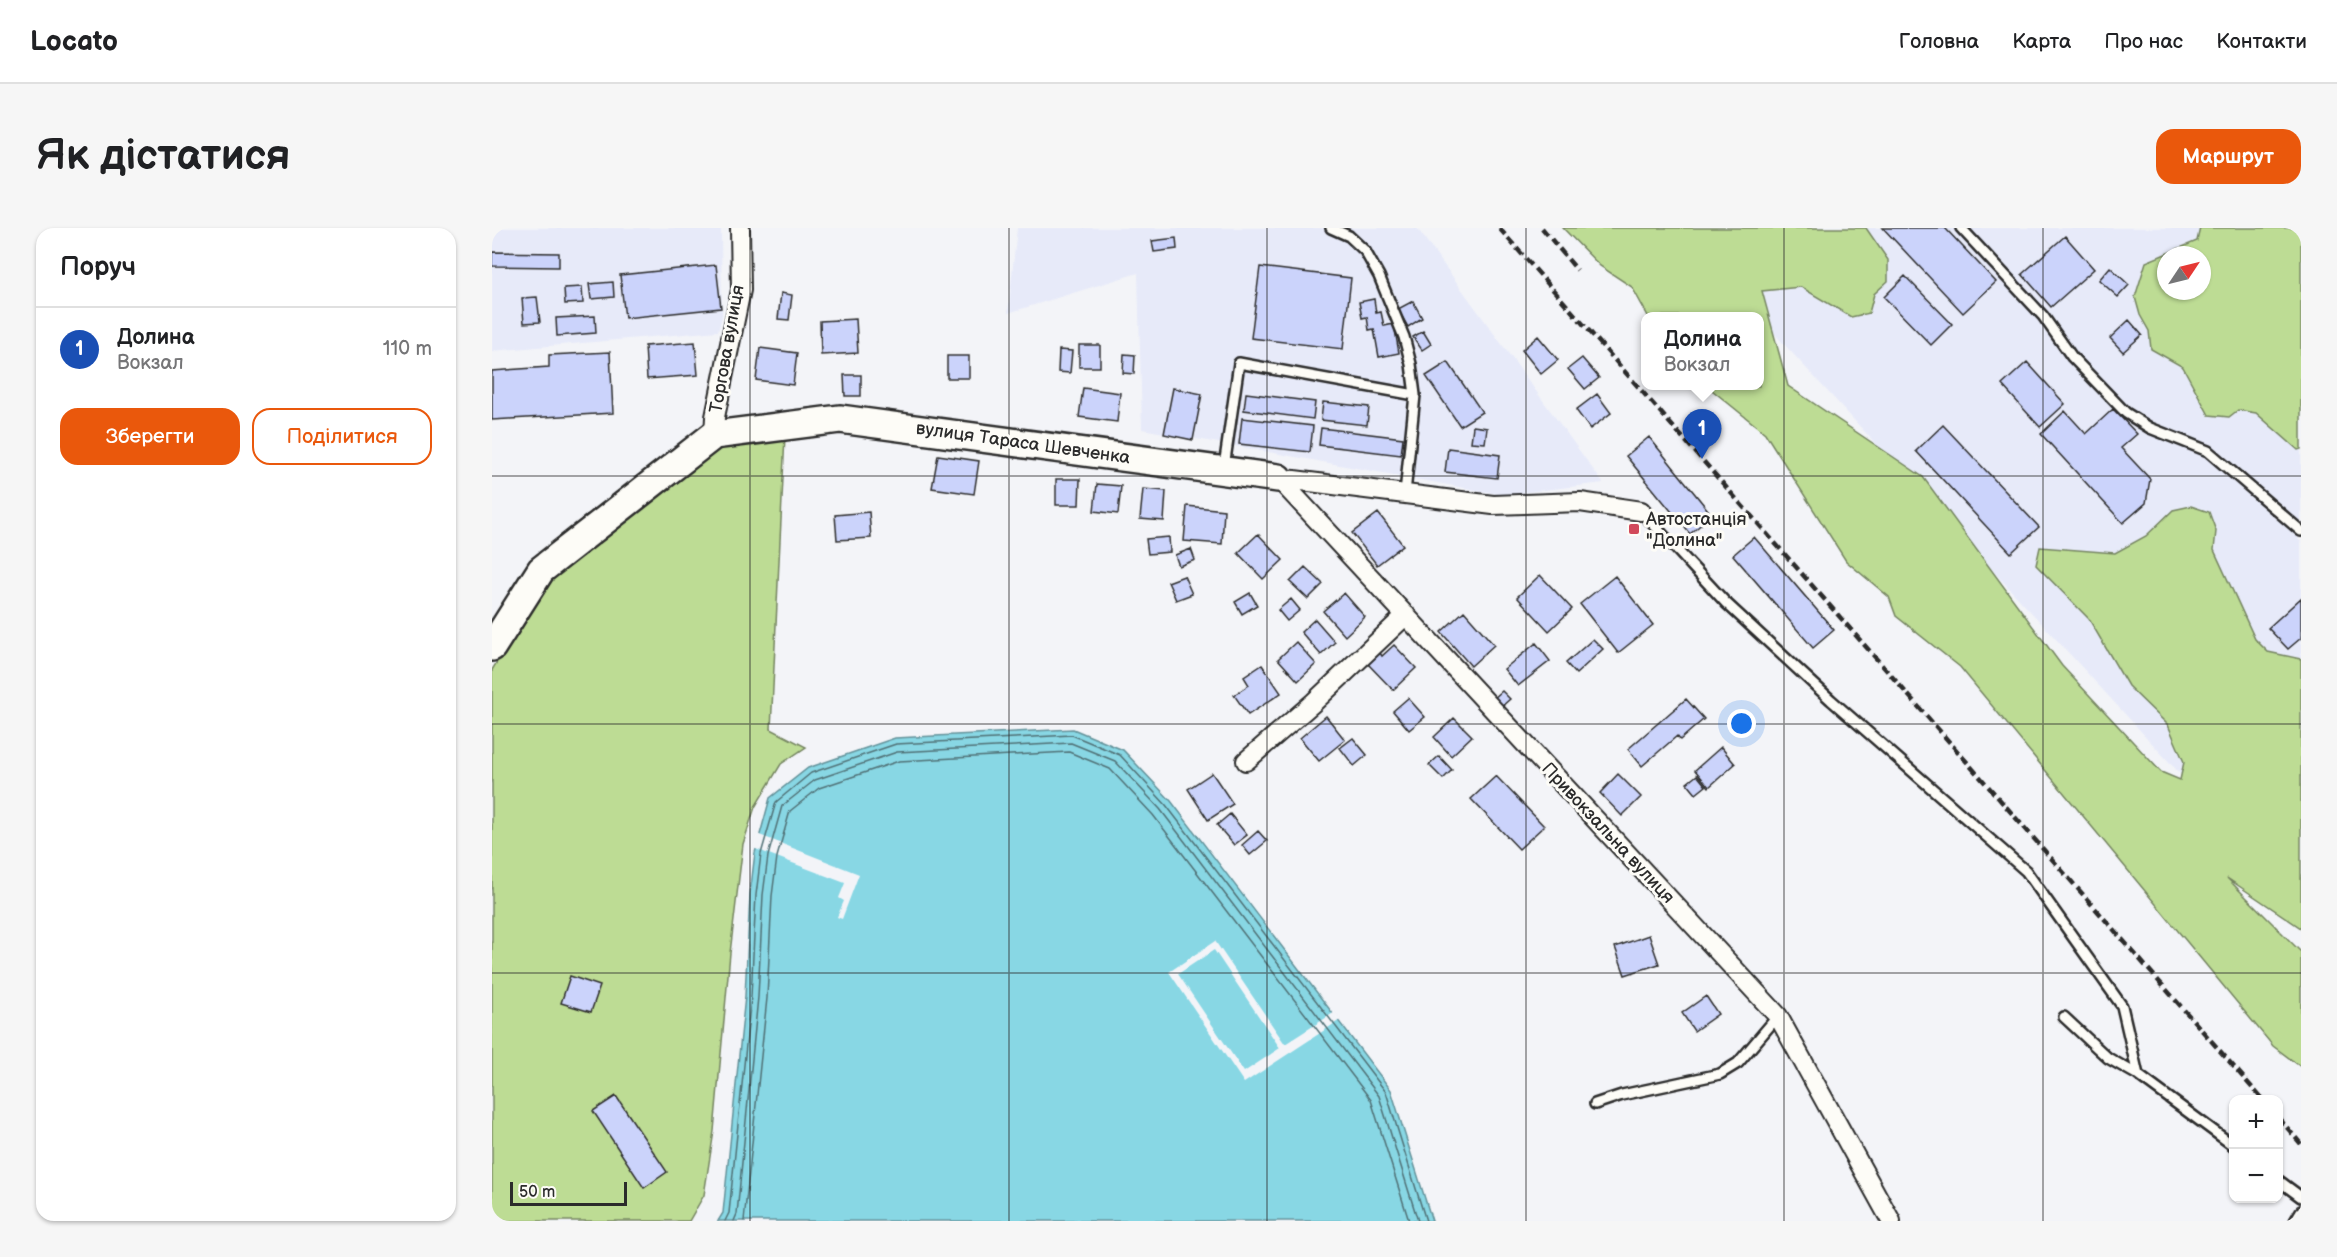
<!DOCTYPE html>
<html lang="uk">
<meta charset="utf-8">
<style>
:root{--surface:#fff;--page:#f6f6f6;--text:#202124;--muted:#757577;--line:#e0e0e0;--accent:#ea580c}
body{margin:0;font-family:"Balsamiq Sans",sans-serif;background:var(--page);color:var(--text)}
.controls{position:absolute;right:18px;bottom:18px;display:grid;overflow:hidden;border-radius:12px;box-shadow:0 2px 4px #0004}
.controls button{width:54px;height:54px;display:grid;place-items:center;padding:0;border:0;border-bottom:2px solid var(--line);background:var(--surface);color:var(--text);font:30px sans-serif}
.compass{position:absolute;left:1665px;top:18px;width:54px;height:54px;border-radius:50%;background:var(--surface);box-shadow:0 2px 4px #0004;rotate:55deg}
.scale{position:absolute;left:18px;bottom:15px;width:117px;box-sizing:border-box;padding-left:6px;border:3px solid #2b2b2b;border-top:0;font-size:16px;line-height:21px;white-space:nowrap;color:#2b2b2b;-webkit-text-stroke:4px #fdfcf7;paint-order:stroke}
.you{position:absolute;left:1250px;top:496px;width:21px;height:21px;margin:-15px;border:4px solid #fff;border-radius:50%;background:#1a73e8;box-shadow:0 0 0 9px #1a73e833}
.badge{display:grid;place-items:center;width:39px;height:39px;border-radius:50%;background:var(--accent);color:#fff;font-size:20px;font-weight:700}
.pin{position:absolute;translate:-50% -50px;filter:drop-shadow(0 2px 3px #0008)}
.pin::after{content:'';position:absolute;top:32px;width:21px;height:18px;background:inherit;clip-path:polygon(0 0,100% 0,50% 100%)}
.popup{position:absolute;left:1149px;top:84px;width:123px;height:78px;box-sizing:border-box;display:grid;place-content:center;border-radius:12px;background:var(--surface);filter:drop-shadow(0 2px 4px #0005);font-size:20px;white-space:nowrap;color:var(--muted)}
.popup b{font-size:22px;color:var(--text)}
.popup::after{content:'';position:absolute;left:50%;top:100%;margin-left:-12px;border:12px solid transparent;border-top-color:var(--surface)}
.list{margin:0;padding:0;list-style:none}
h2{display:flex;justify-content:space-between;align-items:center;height:78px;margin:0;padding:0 24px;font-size:26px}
h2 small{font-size:20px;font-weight:400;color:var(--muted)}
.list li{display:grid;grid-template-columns:39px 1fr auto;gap:18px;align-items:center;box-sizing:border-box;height:84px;padding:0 24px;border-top:2px solid var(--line)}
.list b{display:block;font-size:22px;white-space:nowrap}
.list p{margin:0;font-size:20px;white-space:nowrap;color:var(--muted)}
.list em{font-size:20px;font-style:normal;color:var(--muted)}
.actions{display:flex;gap:12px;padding:18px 24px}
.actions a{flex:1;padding:14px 0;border:2px solid var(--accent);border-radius:18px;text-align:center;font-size:21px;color:var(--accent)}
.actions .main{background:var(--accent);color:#fff}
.map{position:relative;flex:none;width:1809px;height:993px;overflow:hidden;border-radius:18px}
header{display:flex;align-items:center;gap:36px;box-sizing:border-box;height:84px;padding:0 30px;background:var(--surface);border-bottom:2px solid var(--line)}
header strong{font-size:28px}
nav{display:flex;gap:33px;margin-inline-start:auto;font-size:21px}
.intro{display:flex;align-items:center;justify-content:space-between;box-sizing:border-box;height:144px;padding:0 36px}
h1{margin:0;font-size:42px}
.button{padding:15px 27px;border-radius:18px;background:var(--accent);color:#fff;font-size:21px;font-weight:700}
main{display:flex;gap:36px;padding:0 36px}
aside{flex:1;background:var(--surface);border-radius:18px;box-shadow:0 2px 4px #0004}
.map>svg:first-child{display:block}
</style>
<header>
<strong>Locato</strong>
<nav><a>Головна</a><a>Карта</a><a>Про нас</a><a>Контакти</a></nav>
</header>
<div class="intro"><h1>Як дістатися</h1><a class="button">Маршрут</a></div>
<main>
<aside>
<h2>Поруч<small></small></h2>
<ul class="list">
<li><span class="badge" style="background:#1a4fb4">1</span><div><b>Долина</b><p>Вокзал</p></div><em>110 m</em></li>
</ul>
<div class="actions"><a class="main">Зберегти</a><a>Поділитися</a></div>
</aside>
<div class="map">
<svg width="1809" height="993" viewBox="0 0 1809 993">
<rect width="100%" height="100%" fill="#f3f4f8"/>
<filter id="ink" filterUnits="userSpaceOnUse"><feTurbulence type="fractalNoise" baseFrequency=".0167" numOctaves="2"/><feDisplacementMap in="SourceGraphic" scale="12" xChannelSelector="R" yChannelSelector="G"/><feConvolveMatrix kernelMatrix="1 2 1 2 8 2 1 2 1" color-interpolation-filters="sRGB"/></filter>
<g filter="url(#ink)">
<path fill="#e7eaf9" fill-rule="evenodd" d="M 0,0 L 229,0 L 230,88 L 226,103 L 0,123 Z
M 525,0 L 925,0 L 1111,255 L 1011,267 L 650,201 L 646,45 L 516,85 Z
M 1185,0 L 1809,0 L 1809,304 L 1806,311 L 1809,314 L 1809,677 ZM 1674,27 L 1710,27 L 1710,63 L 1674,63 Z"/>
<path fill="#bddc94" stroke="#748460" stroke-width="1.5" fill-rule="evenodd" d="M 1071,0 L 1374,0 L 1396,32 L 1396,53 L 1382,66 L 1377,85 L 1359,89 L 1309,59 L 1270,63 L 1296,158 L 1431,249 L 1570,438 L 1669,544 L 1688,552 L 1692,534 L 1676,497 L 1636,458 L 1597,391 L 1544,337 L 1548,319 L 1623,325 L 1654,308 L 1681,282 L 1699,278 L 1717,284 L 1724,303 L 1722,322 L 1763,411 L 1776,424 L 1809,431 L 1809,700 L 1735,650 L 1809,724 L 1809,839 L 1781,818 L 1468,439 L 1404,388 L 1397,369 L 1354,333 L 1273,205 L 1215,158 L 1267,158 L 1267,88 L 1156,88 L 1140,59 L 1108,38 Z
M 1708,0 L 1809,0 L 1809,221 L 1806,222 L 1764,185 L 1746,182 L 1737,189 L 1717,187 L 1691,139 L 1659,121 L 1657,103 L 1648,87 L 1643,69 L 1654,34 L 1705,13 ZM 1674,27 L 1710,27 L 1710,63 L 1674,63 Z
M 293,208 L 279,501 L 314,519 L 289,536 L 263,579 L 251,616 L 238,725 L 222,903 L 212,967 L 197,993 L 0,993 L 0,442 L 58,347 L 224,218 Z"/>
<path fill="#88d7e4" stroke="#63929a" stroke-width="1.5" d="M 581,501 L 631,522 L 679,573 L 899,862 L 940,993 L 226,993 L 231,985 L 253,768 L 258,666 L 263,625 L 278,570 L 316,540 L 403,510 Z"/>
<path fill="#f3f4f8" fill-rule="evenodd" d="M 265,606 L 367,646 L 350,691 L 345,689 L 352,673 L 347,670 L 353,655 L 261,620 Z
M 723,713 L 793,816 L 843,784 L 848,792 L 752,855 L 677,744 ZM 722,722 L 788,820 L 752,844 L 686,746 Z"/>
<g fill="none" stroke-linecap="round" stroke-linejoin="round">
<path stroke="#507075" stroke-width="1.5" d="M 233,993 L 237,985 L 259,768 L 264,667 L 269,626 L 284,574 L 319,545 L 404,516 L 580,507 L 628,527 L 674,577 L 894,864 L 934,993
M 242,993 L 245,986 L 266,769 L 271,667 L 276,628 L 290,578 L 323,552 L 405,524 L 579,515 L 623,533 L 668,581 L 887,868 L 926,993
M 252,993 L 275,770 L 280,668 L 285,629 L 298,583 L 327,560 L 407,533 L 577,524 L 618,541 L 661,587 L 879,872 L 917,993"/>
</g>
<path fill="#cbd3fb" stroke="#2b2b2b" stroke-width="1.5" d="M 1391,0 L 1453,0 L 1504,54 L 1471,85 Z
M 1573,8 L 1602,41 L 1559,79 L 1530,46 Z
M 684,10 L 685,21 L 662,24 L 660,13 Z
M 0,24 L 67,25 L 67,39 L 0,38 Z
M 224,37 L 229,80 L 133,90 L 128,47 Z
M 768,39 L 859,50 L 851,121 L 759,110 Z
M 1618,39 L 1637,57 L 1626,69 L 1607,52 Z
M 1413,48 L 1460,96 L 1439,117 L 1392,69 Z
M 121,54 L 122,69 L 99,71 L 97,56 Z
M 90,59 L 91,75 L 73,76 L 72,60 Z
M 289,65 L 300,67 L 297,92 L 286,91 Z
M 45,69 L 48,94 L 32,95 L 30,70 Z
M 882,71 L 884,85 L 889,84 L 892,98 L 902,96 L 907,125 L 887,129 L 882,101 L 877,102 L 875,89 L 870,90 L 867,74 Z
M 921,73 L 930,90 L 916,99 L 906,81 Z
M 103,88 L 104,105 L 65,108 L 64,90 Z
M 364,91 L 366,125 L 329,127 L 328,93 Z
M 1637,92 L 1650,107 L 1631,124 L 1618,110 Z
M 931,103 L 939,116 L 930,122 L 921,109 Z
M 1046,108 L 1066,132 L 1049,146 L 1030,122 Z
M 203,114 L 206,147 L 155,151 L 153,118 Z
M 587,117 L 608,117 L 608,139 L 587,139 Z
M 268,120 L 305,125 L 301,157 L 264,152 Z
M 567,122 L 580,123 L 578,145 L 566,144 Z
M 118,124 L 121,185 L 0,192 L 0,143 L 57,139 L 57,127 Z
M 632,126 L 643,127 L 642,146 L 631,145 Z
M 455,128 L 477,128 L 477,150 L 455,150 Z
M 1090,130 L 1107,150 L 1093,161 L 1076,141 Z
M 956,134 L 990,184 L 968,198 L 934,148 Z
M 1535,134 L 1573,176 L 1548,199 L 1510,157 Z
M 352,147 L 369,147 L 369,168 L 353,168 Z
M 591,160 L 628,165 L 625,194 L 587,189 Z
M 681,160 L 710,166 L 701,212 L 672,206 Z
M 754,165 L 823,174 L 821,191 L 752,182 Z
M 1105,166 L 1119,185 L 1098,201 L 1084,182 Z
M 831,174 L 877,179 L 875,197 L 829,192 Z
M 1621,181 L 1645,206 L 1629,220 L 1658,251 L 1654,275 L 1631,295 L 1549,206 L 1573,183 L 1594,206 Z
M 750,190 L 821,198 L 818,224 L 747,216 Z
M 1451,197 L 1547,299 L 1519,325 L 1424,223 Z
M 981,198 L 995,200 L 993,215 L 979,214 Z
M 829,200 L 911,210 L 909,227 L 827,217 Z
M 1157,209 L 1220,287 L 1198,306 L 1134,228 Z
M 956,220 L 1008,227 L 1005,250 L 953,244 Z
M 446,227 L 487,233 L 482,266 L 440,260 Z
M 564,251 L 588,251 L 587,277 L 564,277 Z
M 605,256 L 629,258 L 626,286 L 602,283 Z
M 651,261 L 674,263 L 672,293 L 648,291 Z
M 695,278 L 732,282 L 730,316 L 692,313 Z
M 377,284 L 379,310 L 345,312 L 343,287 Z
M 886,285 L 911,317 L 885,337 L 860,305 Z
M 766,306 L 791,332 L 771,351 L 746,325 Z
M 677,309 L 678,324 L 656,326 L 654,311 Z
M 1262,309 L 1342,402 L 1321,420 L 1241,327 Z
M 699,321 L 703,332 L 687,338 L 683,327 Z
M 813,339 L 831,356 L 816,371 L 798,354 Z
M 1048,347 L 1080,381 L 1057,403 L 1025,369 Z
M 692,348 L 700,366 L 684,372 L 676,354 Z
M 1123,348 L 1161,397 L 1126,425 L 1088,376 Z
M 758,365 L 765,377 L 750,386 L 743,374 Z
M 852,365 L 873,389 L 853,408 L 831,383 Z
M 1809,370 L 1809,410 L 1796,421 L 1776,400 Z
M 799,371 L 808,382 L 795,393 L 786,382 Z
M 972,383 L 1002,417 L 979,438 L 949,404 Z
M 823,391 L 843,414 L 829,427 L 809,404 Z
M 1101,411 L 1111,421 L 1084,446 L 1074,435 Z
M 804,414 L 824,436 L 806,453 L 786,431 Z
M 1044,415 L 1058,433 L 1026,458 L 1012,441 Z
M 902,417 L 924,440 L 901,462 L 876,436 L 888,425 L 890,428 Z
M 770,437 L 789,465 L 756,487 L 742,467 L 757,457 L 752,449 Z
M 1010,463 L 1018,471 L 1009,479 L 1001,471 Z
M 916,470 L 933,489 L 917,502 L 901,483 Z
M 1194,471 L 1212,491 L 1188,512 L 1185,508 L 1150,538 L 1136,521 Z
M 834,488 L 853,512 L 827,533 L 808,510 Z
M 962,490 L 980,508 L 959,528 L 942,509 Z
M 861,510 L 875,527 L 862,538 L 848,520 Z
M 1229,519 L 1243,536 L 1217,559 L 1203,542 Z
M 947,528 L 960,542 L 951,551 L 937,537 Z
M 720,545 L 741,576 L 716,592 L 696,561 Z
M 1126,546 L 1149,569 L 1130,588 L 1108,565 Z
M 1205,547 L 1214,558 L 1204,566 L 1195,555 Z
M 1004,548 L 1052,598 L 1027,621 L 979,571 Z
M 738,586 L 755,607 L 742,617 L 725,597 Z
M 766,603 L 775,613 L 758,627 L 750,617 Z
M 1157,707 L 1167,736 L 1133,747 L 1123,719 Z
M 78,748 L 108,758 L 99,784 L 69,775 Z
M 1214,768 L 1226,786 L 1202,803 L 1190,785 Z
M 124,868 L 175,944 L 152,960 L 101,883 Z"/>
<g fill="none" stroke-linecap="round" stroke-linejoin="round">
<g stroke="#2b2b2b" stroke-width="14">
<path id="lane" d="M 839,0 L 857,8 L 873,23 L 887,48 L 912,109 L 919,136 L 923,167 L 913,265
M 1469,0 L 1551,88 L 1580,129 L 1634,185 L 1658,200 L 1716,223 L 1809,303
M 732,239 L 747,135 L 923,167
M 1149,283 L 1234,375 L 1339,472 L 1534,643 L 1630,778 L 1646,847 L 1742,918
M 1572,789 L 1616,830 L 1646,847
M 1103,876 L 1130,867 L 1228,846 L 1246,835 L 1286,788
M 1786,952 L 1809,969
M 1803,993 L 1809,983"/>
</g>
<g stroke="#2b2b2b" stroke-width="22">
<path id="street" d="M 222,207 L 223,189 L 249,62 L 248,0
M 786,250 L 1286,788 L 1399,993
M 786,250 L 1001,277 L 1088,274 L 1149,283
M 754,533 L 822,474 L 914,387"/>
</g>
<g stroke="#2b2b2b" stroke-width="32">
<path id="secondary" d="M 0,419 L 49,342 L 222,207 L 348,191 L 786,250"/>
</g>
<use href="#lane" stroke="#fdfcf7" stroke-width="9"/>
<use href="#street" stroke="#fdfcf7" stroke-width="18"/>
<use href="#secondary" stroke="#fdfcf7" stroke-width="27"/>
<path stroke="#2b2b2b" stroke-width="4.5" stroke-dasharray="9 4.5" stroke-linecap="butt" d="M 1007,0 L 1771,872
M 1050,0 L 1085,42
M 1786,889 L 1809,916"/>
</g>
</g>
<path fill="none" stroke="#2b2b2b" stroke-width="1.5" stroke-opacity="0.55" d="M 258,0 L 258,993M 517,0 L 517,993M 775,0 L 775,993M 1034,0 L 1034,993M 1292,0 L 1292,993M 1551,0 L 1551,993M 0,248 L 1809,248M 0,496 L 1809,496M 0,745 L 1809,745"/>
<rect fill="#d1495b" stroke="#fdfcf7" stroke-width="2" x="1136" y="295" width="12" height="12" rx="3"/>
<g text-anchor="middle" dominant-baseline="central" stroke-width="6" stroke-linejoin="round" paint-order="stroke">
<g font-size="18" fill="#2b2b2b" stroke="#fdfcf7">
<text transform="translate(235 121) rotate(-80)">Торгова вулиця</text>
<text transform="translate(531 215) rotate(8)">вулиця Тараса Шевченка</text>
<text transform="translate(1116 605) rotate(47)">Привокзальна вулиця</text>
</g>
<g font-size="18" fill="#2b2b2b" stroke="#fdfcf7" text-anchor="start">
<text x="1154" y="291">Автостанція<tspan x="1154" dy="21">"Долина"</tspan></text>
</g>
</g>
</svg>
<div class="controls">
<button>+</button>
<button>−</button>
</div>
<svg class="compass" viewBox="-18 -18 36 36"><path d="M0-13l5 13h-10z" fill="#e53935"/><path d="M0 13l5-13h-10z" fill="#757577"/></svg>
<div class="scale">50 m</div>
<div class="you"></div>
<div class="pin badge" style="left:1210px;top:231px;background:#1a4fb4">1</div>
<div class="popup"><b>Долина</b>Вокзал</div>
</div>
</main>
